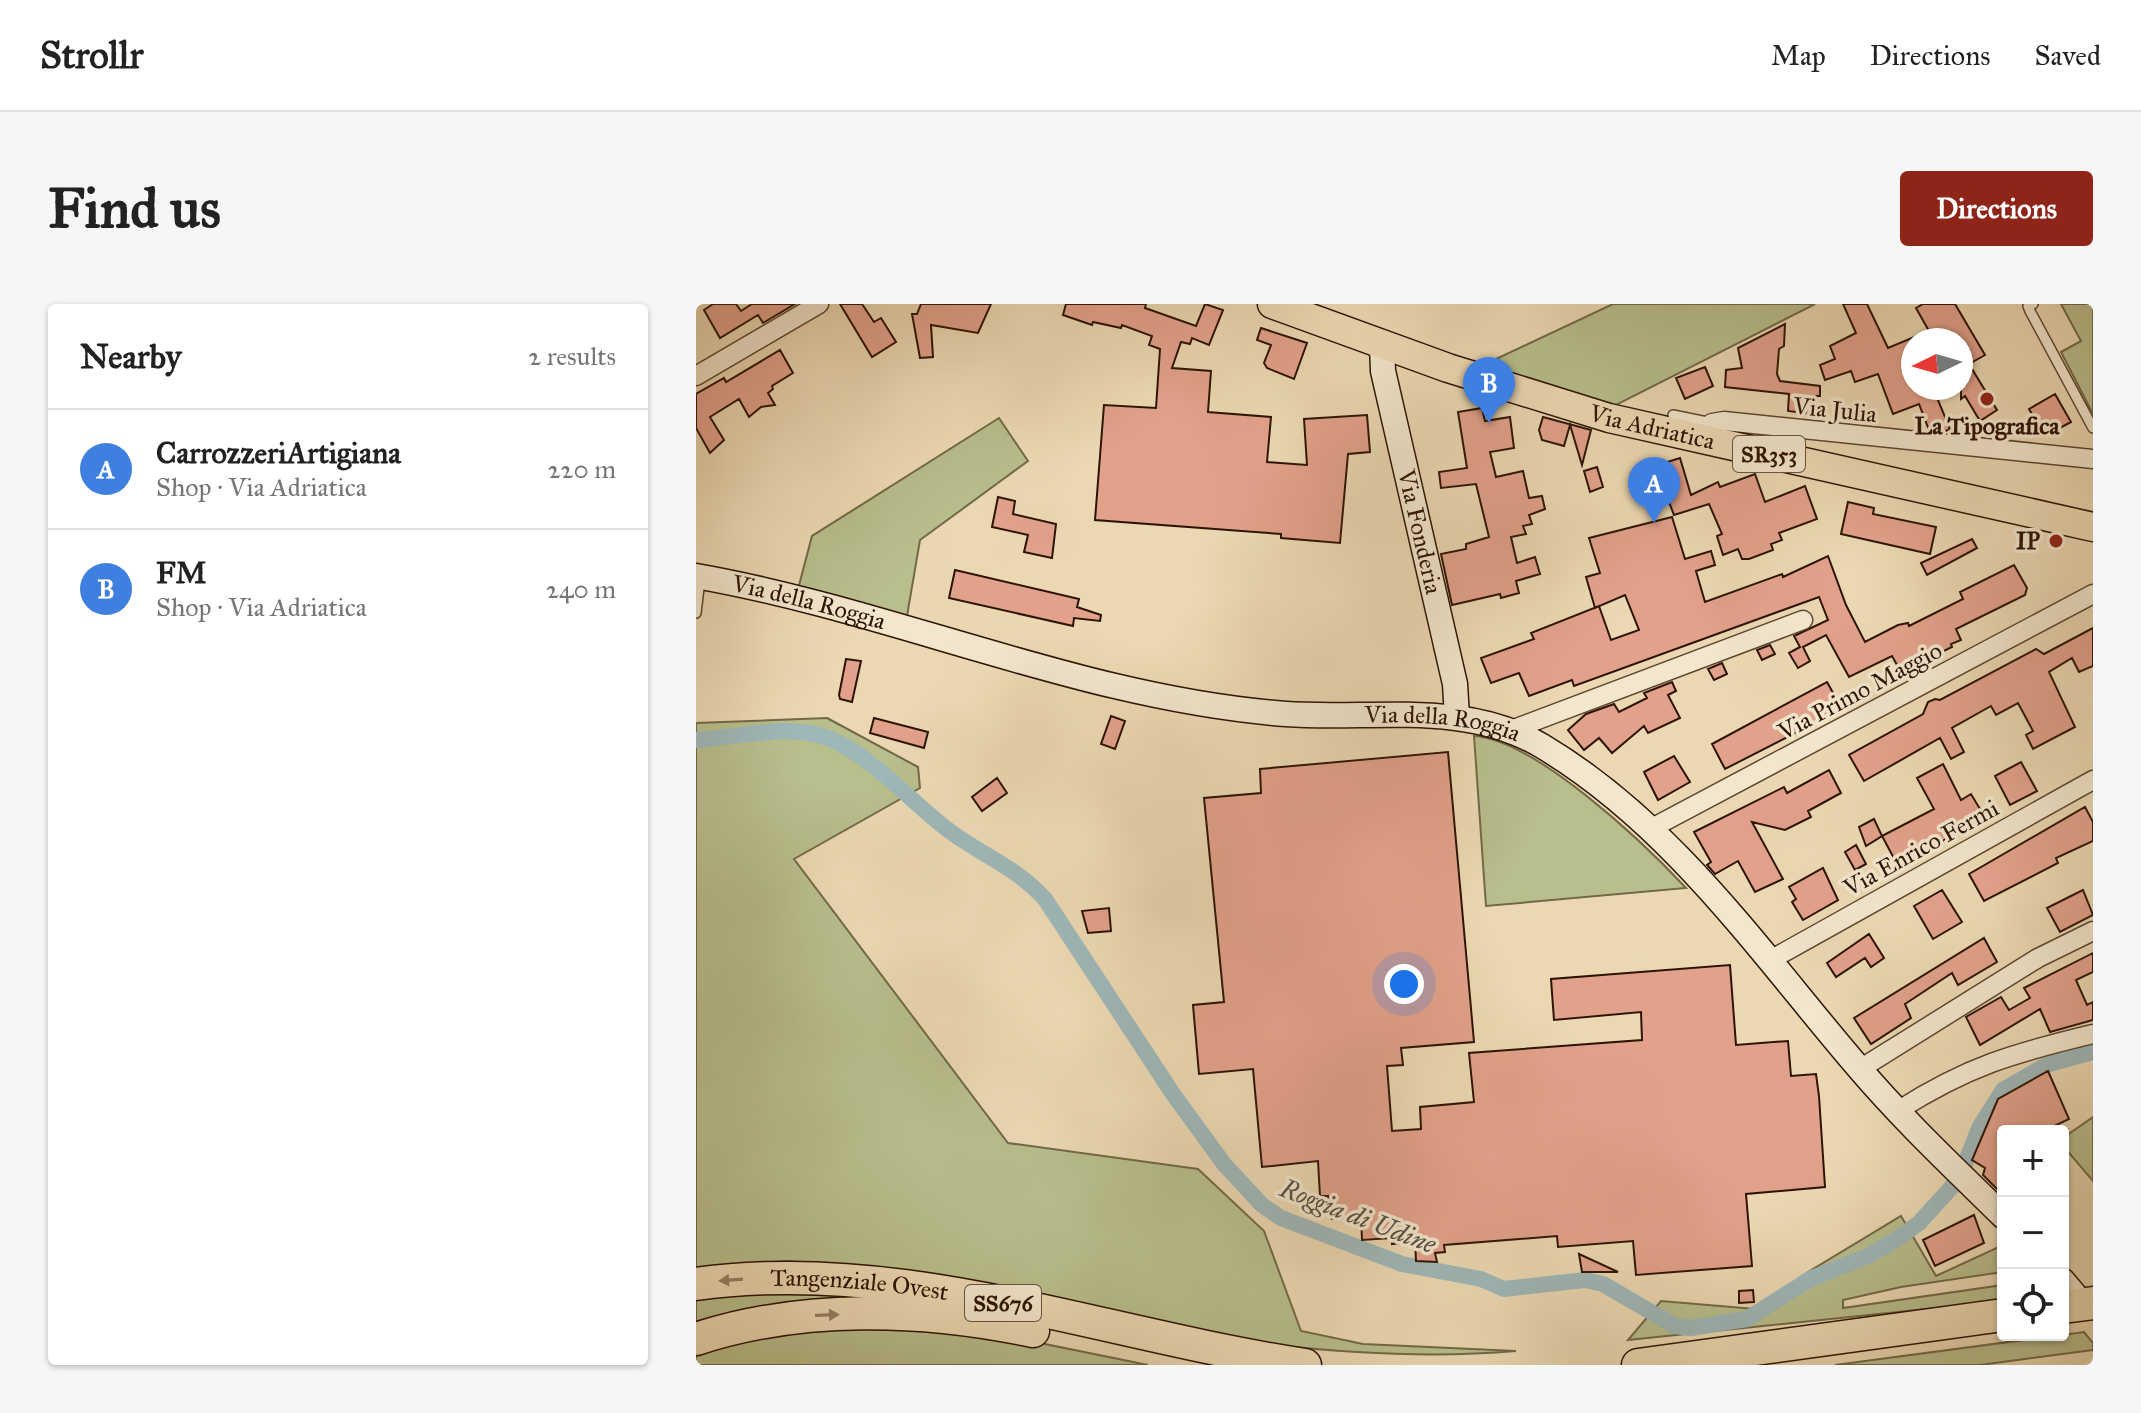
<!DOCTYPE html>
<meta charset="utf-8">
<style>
:root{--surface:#fff;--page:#f6f6f6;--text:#222;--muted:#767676;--line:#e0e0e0;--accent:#8f2418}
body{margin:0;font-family:"IM FELL Great Primer",serif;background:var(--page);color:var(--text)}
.controls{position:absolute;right:24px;bottom:24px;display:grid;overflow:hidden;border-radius:8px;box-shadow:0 2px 6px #0004}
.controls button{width:72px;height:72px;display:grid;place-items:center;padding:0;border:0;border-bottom:2px solid var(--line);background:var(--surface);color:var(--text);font:40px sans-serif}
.compass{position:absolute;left:1205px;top:24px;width:72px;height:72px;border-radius:50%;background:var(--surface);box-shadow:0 2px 6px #0004;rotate:265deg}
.you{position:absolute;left:708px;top:680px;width:28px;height:28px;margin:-20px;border:6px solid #fff;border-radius:50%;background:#1a73e8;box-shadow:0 0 0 12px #1a73e833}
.badge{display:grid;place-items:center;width:52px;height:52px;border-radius:50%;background:var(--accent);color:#fff;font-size:26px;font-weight:700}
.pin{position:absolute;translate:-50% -66px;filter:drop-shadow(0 2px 4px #0008)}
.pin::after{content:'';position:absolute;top:42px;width:28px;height:24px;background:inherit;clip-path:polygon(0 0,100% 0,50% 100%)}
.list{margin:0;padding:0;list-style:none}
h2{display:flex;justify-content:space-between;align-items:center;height:104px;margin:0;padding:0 32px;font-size:34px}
h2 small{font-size:26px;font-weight:400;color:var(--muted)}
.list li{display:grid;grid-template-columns:52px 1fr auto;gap:24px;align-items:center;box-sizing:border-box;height:120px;padding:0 32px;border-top:2px solid var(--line)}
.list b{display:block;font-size:30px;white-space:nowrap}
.list p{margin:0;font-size:26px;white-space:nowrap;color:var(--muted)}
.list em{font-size:26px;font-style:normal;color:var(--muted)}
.icon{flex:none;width:44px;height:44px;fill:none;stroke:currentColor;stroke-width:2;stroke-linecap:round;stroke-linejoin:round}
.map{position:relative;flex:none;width:1397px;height:1061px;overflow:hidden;border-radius:8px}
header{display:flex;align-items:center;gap:48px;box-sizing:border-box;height:112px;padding:0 40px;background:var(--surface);border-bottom:2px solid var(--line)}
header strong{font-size:38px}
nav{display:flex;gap:44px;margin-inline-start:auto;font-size:28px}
.intro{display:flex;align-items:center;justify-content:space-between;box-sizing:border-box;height:192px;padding:0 48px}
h1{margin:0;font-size:56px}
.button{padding:20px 36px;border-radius:8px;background:var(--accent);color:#fff;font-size:28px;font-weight:700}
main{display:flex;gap:48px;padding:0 48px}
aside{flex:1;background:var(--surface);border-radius:8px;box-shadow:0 2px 6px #0004}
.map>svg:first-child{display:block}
</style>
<header>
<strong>Strollr</strong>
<nav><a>Map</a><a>Directions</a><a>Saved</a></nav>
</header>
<div class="intro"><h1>Find us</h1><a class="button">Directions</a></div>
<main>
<aside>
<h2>Nearby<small>2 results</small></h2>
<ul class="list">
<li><span class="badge" style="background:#3f7fe0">A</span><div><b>CarrozzeriArtigiana</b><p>Shop · Via Adriatica</p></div><em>220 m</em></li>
<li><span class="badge" style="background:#3f7fe0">B</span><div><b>FM</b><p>Shop · Via Adriatica</p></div><em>240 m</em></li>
</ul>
</aside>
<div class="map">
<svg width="1397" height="1061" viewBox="0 0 1397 1061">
<rect width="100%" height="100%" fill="#ebd8b2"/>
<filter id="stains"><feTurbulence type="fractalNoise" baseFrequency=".0025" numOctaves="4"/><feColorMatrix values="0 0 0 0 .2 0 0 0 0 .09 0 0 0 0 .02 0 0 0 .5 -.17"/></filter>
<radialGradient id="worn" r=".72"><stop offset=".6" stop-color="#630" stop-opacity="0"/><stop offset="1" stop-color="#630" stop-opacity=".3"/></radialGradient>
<path fill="#b8be8c" stroke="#726948" stroke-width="2" d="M 917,0 L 1119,0 L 920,101 L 783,63 Z
M 1365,0 L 1397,0 L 1397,110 L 1365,48 L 1385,37 Z
M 303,114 L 332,157 L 224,236 L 211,312 L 102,285 L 116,232 Z
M 131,414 L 222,463 L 224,484 L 98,555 L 312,839 L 502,865 L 568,927 L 605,1027 L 667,1040 L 820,1047 C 739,1054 660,1050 580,1041 L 134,960 L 91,957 L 0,964 L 0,419 Z
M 778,432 C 840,436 948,539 990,584 L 790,602 Z
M 1397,813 L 1397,877 L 1367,842 L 1367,834 Z
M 1205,912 L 1240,972 L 1307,941 L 1307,968 L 1205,983 L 1147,996 L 1147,1004 L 1307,981 L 1307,997 L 932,1036 L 965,997 L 1059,1005 L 1112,968 Z
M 61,987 L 219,995 L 0,1025 L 0,991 Z
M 93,1023 L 290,1028 L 452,1061 L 0,1061 L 0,1045 Z
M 1388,1028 L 1397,1039 L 1397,1046 L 1284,1061 L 1139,1061 Z"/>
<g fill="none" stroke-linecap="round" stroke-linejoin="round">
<path stroke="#9eb7b8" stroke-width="16" d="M 0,436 C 39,434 84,421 122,431 C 168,442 217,501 255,528 C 289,553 320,563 349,595 L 477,790 L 528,860 L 566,901 L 585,914 L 706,960 L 785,975 L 808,985 L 889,976 L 907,980 L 979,1022 L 995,1024 L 1051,1015 L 1114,975 L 1172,952 L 1201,935 L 1223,919 L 1263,875 L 1284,822 L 1307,786 L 1350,761 L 1397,748"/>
</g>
<path fill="#e2a18b" stroke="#2d1403" stroke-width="2" d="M 17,0 L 40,0 L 45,7 L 56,0 L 99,0 L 67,19 L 62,11 L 24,34 L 8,6 Z
M 144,0 L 166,0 L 178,18 L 185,14 L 200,38 L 176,53 Z
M 225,0 L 295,0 L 282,29 L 235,21 L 237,53 L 224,54 L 216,10 L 221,10 Z
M 370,0 L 450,0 L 449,4 L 500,22 L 509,0 L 527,6 L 513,41 L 496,34 L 494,40 L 485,38 L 476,64 L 515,67 L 512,108 L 575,113 L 571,158 L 611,161 L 608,115 L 671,111 L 674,148 L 652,150 L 644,239 L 585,234 L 585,230 L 399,216 L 408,101 L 460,104 L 464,45 L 453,41 L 456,32 L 426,21 L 425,24 L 397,18 L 396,21 L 367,11 Z
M 1147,0 L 1171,0 L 1192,44 L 1233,27 L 1220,4 L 1227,0 L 1259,0 L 1289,51 L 1273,60 L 1301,106 L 1284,117 L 1269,92 L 1265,95 L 1265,36 L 1217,36 L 1217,84 L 1237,84 L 1254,125 L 1248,128 L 1233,126 L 1223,100 L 1197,110 L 1182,70 L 1159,78 L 1155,67 L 1129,76 L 1124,61 L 1139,55 L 1134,42 L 1160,29 Z
M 1089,20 L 1088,42 L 1083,45 L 1081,70 L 1084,77 L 1124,82 L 1124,92 L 1117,92 L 1115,110 L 1092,107 L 1093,90 L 1029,83 L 1030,66 L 1046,64 L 1042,44 Z
M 565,24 L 611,39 L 598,75 L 571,64 L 568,59 L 575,41 L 561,36 Z
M 84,46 L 97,69 L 76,82 L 77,85 L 72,89 L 79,101 L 65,103 L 53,113 L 43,95 L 14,113 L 28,136 L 14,149 L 0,124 L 0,90 L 28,74 L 30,78 Z
M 1009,63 L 1017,82 L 989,95 L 980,74 Z
M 1359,90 L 1375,118 L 1349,132 L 1333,105 Z
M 786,104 L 789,117 L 814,113 L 818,144 L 794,148 L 800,173 L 827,167 L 833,194 L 846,192 L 849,205 L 833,211 L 836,220 L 827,222 L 830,230 L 815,233 L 821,259 L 839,253 L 844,270 L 820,277 L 823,289 L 805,294 L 804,290 L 756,301 L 745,250 L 770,245 L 770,240 L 793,233 L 780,180 L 745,184 L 743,168 L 771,164 L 762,108 Z
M 847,113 L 895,126 L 886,161 L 874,121 L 868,142 L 846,136 L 843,126 Z
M 984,154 L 995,191 L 1022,178 L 1024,183 L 1059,170 L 1069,198 L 1109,182 L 1121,215 L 1083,229 L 1086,236 L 1075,240 L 1077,246 L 1053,255 L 1046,255 L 1042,245 L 1027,251 L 1021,232 L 1026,230 L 1013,200 L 978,211 L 959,162 Z
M 901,163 L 907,183 L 894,188 L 888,167 Z
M 302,193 L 319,197 L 317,210 L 360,220 L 356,254 L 328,248 L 332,231 L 296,223 Z
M 1152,198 L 1178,204 L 1177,210 L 1240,223 L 1234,250 L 1145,230 Z
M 976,213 L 989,255 L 1015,247 L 1019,261 L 1000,267 L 1009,298 L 1086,270 L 1087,273 L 1132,252 L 1150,301 L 1169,338 L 1202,321 L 1212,319 L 1213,322 L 1267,295 L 1264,288 L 1318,261 L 1331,284 L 1329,291 L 1260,325 L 1265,336 L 1255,340 L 1256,343 L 1205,368 L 1196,352 L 1153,373 L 1130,331 L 1107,343 L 1114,357 L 1102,364 L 1093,349 L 1104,343 L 1098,332 L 1132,316 L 1123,293 L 878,382 L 876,376 L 833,392 L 823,369 L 795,379 L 785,354 L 838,335 L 835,329 L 903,302 L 915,336 L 943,326 L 929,291 L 899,304 L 890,273 L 904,269 L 893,234 Z
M 1276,235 L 1281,244 L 1231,271 L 1225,259 Z
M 259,266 L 383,295 L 381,303 L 405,311 L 404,317 L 378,314 L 377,322 L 253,294 Z
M 1397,324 L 1397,362 L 1383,368 L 1376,354 L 1353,368 L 1379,423 L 1337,445 L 1330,431 L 1337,427 L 1322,399 L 1300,411 L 1295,402 L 1256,424 L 1268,448 L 1255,455 L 1244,434 L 1168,477 L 1153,451 L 1227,410 L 1232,398 L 1239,395 L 1244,396 L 1340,345 L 1348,350 Z
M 1074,341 L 1079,350 L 1066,356 L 1061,346 Z
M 150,355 L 165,357 L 156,398 L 144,395 L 143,391 Z
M 1026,359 L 1031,370 L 1018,376 L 1012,365 Z
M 976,378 L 980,387 L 972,391 L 984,414 L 952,429 L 948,422 L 916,449 L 903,434 L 888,446 L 872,426 L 890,410 L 918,400 L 923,408 L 951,394 L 948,389 Z
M 1131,378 L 1146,405 L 1029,465 L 1016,440 Z
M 415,412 L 429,417 L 419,445 L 405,440 Z
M 178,414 L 232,428 L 228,444 L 174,429 Z
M 752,448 L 778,738 L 705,744 L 707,761 L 691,762 L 696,827 L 725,825 L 724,803 L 778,798 L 773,749 L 946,736 L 945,708 L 858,716 L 855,675 L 1034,661 L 1040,741 L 1092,737 L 1095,772 L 1120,770 L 1123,792 L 1129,883 L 1050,890 L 1056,962 L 940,971 L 937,937 L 862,943 L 861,932 L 748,941 L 749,948 L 739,949 L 741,958 L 720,957 L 719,937 L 696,940 L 696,934 L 666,936 L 665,912 L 636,915 L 632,892 L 624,892 L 622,857 L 566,863 L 557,765 L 503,770 L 497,701 L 528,698 L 508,494 L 565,489 L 564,465 Z
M 978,452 L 994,478 L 962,496 L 948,468 Z
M 1325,458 L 1341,487 L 1314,501 L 1299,472 Z
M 1247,460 L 1265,496 L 1275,490 L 1290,515 L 1201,560 L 1186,532 L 1238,505 L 1221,474 Z
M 1133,466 L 1145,489 L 1112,507 L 1115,513 L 1089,526 L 1056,518 L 1087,575 L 1059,588 L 1042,557 L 1019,570 L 1011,561 L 1015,558 L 998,528 L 1088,483 L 1091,489 Z
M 301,474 L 311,489 L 286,507 L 276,493 Z
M 1389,503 L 1397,518 L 1397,537 L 1360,554 L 1362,559 L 1288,597 L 1273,570 Z
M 1178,515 L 1186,532 L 1170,542 L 1163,523 Z
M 1160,541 L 1170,560 L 1159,566 L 1149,548 Z
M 1127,564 L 1142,596 L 1107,616 L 1096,598 L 1100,595 L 1093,583 Z
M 1246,586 L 1266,618 L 1237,635 L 1218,602 Z
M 1387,586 L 1397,611 L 1364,628 L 1351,604 Z
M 413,604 L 415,627 L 392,629 L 386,607 Z
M 1173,630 L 1188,654 L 1175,663 L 1169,654 L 1140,673 L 1131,659 Z
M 1288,634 L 1301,658 L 1262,681 L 1256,669 L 1209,700 L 1215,714 L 1175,740 L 1158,714 Z
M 1397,649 L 1397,668 L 1380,676 L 1391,701 L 1397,698 L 1397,716 L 1354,728 L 1344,705 L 1284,741 L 1270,713 L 1305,693 L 1313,706 L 1334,694 L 1328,684 Z
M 1352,767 L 1373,815 L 1348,827 L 1307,827 L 1307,891 L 1287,871 L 1289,864 L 1276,856 L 1302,795 Z
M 1278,911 L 1288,939 L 1239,962 L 1227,936 Z
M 883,950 L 922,968 L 886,968 Z
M 1057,986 L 1058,998 L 1043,999 L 1043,987 Z"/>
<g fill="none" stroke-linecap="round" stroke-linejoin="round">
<g stroke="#5c452f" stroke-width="12">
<path id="lane" d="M 1337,0 L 1332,2 L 1334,7 L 1397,124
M 977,111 L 1016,119
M 0,309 L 4,276"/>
</g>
<g stroke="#5c452f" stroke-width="21">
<path id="street" d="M 0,72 L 123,0
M 1011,137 L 1016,119 L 1028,117 L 1397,155
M 815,426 L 1107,316
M 954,525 L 1397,290
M 1076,655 L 1397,476
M 1164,765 L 1342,654 L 1397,627
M 1203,806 C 1272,762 1318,749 1397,730"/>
</g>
<g stroke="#2d1403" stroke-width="27">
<g id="secondary">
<path id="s1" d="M 686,42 L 687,67 L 759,380 L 761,413"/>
<path id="s2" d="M 0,272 C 199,307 388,395 590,410 C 676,416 769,396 846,442 C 977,520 1065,650 1162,763 C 1207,816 1258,864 1307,912"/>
<path d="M 1367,977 L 1378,990"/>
</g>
</g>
<g stroke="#2d1403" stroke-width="31">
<g id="primary">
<path id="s3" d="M 576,0 L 752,64 L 913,114 L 1397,223"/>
</g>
</g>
<g stroke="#2d1403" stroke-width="35">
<g id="highway">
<path id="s4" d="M 0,980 C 206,951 408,1031 609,1061"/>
<path d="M 1367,1003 L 1397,999"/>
<path d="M 0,1035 C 107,1000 227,1004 337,1027"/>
<path d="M 942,1061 L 1307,1011"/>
</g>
</g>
<use href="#lane" stroke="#f2e6cd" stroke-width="9"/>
<use href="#street" stroke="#f2e6cd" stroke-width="18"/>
<use href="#secondary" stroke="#f2e6cd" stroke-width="24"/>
<use href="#primary" stroke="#ebd8b2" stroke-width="28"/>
<use href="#highway" stroke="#ebd8b2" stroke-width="32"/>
</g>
<defs><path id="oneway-solid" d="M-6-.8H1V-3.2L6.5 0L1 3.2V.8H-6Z" transform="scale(2)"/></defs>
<g fill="#968063">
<use href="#oneway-solid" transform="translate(35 976) rotate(176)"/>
<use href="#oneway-solid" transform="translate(131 1011) rotate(-2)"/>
</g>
<g fill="#8f2418" stroke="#f2e6cd" stroke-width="3">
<circle cx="1291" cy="95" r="8"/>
<circle cx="1360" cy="237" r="8"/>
</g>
<g text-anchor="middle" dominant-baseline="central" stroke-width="7" stroke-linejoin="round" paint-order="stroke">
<g fill="#f2e6cd" stroke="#685340" stroke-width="2">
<rect x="1037" y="132" width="72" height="36" rx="6"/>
<rect x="269" y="981" width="76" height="36" rx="6"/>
</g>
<g font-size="22" font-weight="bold" fill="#2d1403">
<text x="1073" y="150">SR353</text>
<text x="307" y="999">SS676</text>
</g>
<g font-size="24" fill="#2d1403" stroke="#f2e6cd">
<text transform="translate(1139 106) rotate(6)">Via Julia</text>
<text stroke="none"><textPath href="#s3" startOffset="400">Via Adriatica</textPath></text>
<text stroke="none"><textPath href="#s1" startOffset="190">Via Fonderia</textPath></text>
<text stroke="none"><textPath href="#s2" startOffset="116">Via della Roggia</textPath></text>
<text transform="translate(1164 387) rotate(-28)">Via Primo Maggio</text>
<text stroke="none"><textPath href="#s2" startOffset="764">Via della Roggia</textPath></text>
<text transform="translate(1225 544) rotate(-29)">Via Enrico Fermi</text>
<text stroke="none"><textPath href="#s4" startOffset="164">Tangenziale Ovest</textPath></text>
</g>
<g font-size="24" font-weight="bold" fill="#2d1403" stroke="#f2e6cd">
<text x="1291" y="122">La Tipografica</text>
<text x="1344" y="237" text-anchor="end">IP</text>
</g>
<g font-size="26" font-style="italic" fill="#554d42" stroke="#f2e6cd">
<text transform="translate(662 912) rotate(21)">Roggia di Udine</text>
</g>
</g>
<rect width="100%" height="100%" filter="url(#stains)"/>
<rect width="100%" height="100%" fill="url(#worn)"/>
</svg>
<div class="controls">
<button>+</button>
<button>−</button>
<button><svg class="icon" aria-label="locate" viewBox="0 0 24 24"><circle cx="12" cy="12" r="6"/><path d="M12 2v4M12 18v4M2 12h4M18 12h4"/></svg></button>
</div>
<svg class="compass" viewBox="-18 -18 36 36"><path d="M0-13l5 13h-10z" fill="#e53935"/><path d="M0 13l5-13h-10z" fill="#767676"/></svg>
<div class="you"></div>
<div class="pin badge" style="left:958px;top:219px;background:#3f7fe0">A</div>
<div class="pin badge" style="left:793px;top:119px;background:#3f7fe0">B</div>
</div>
</main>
